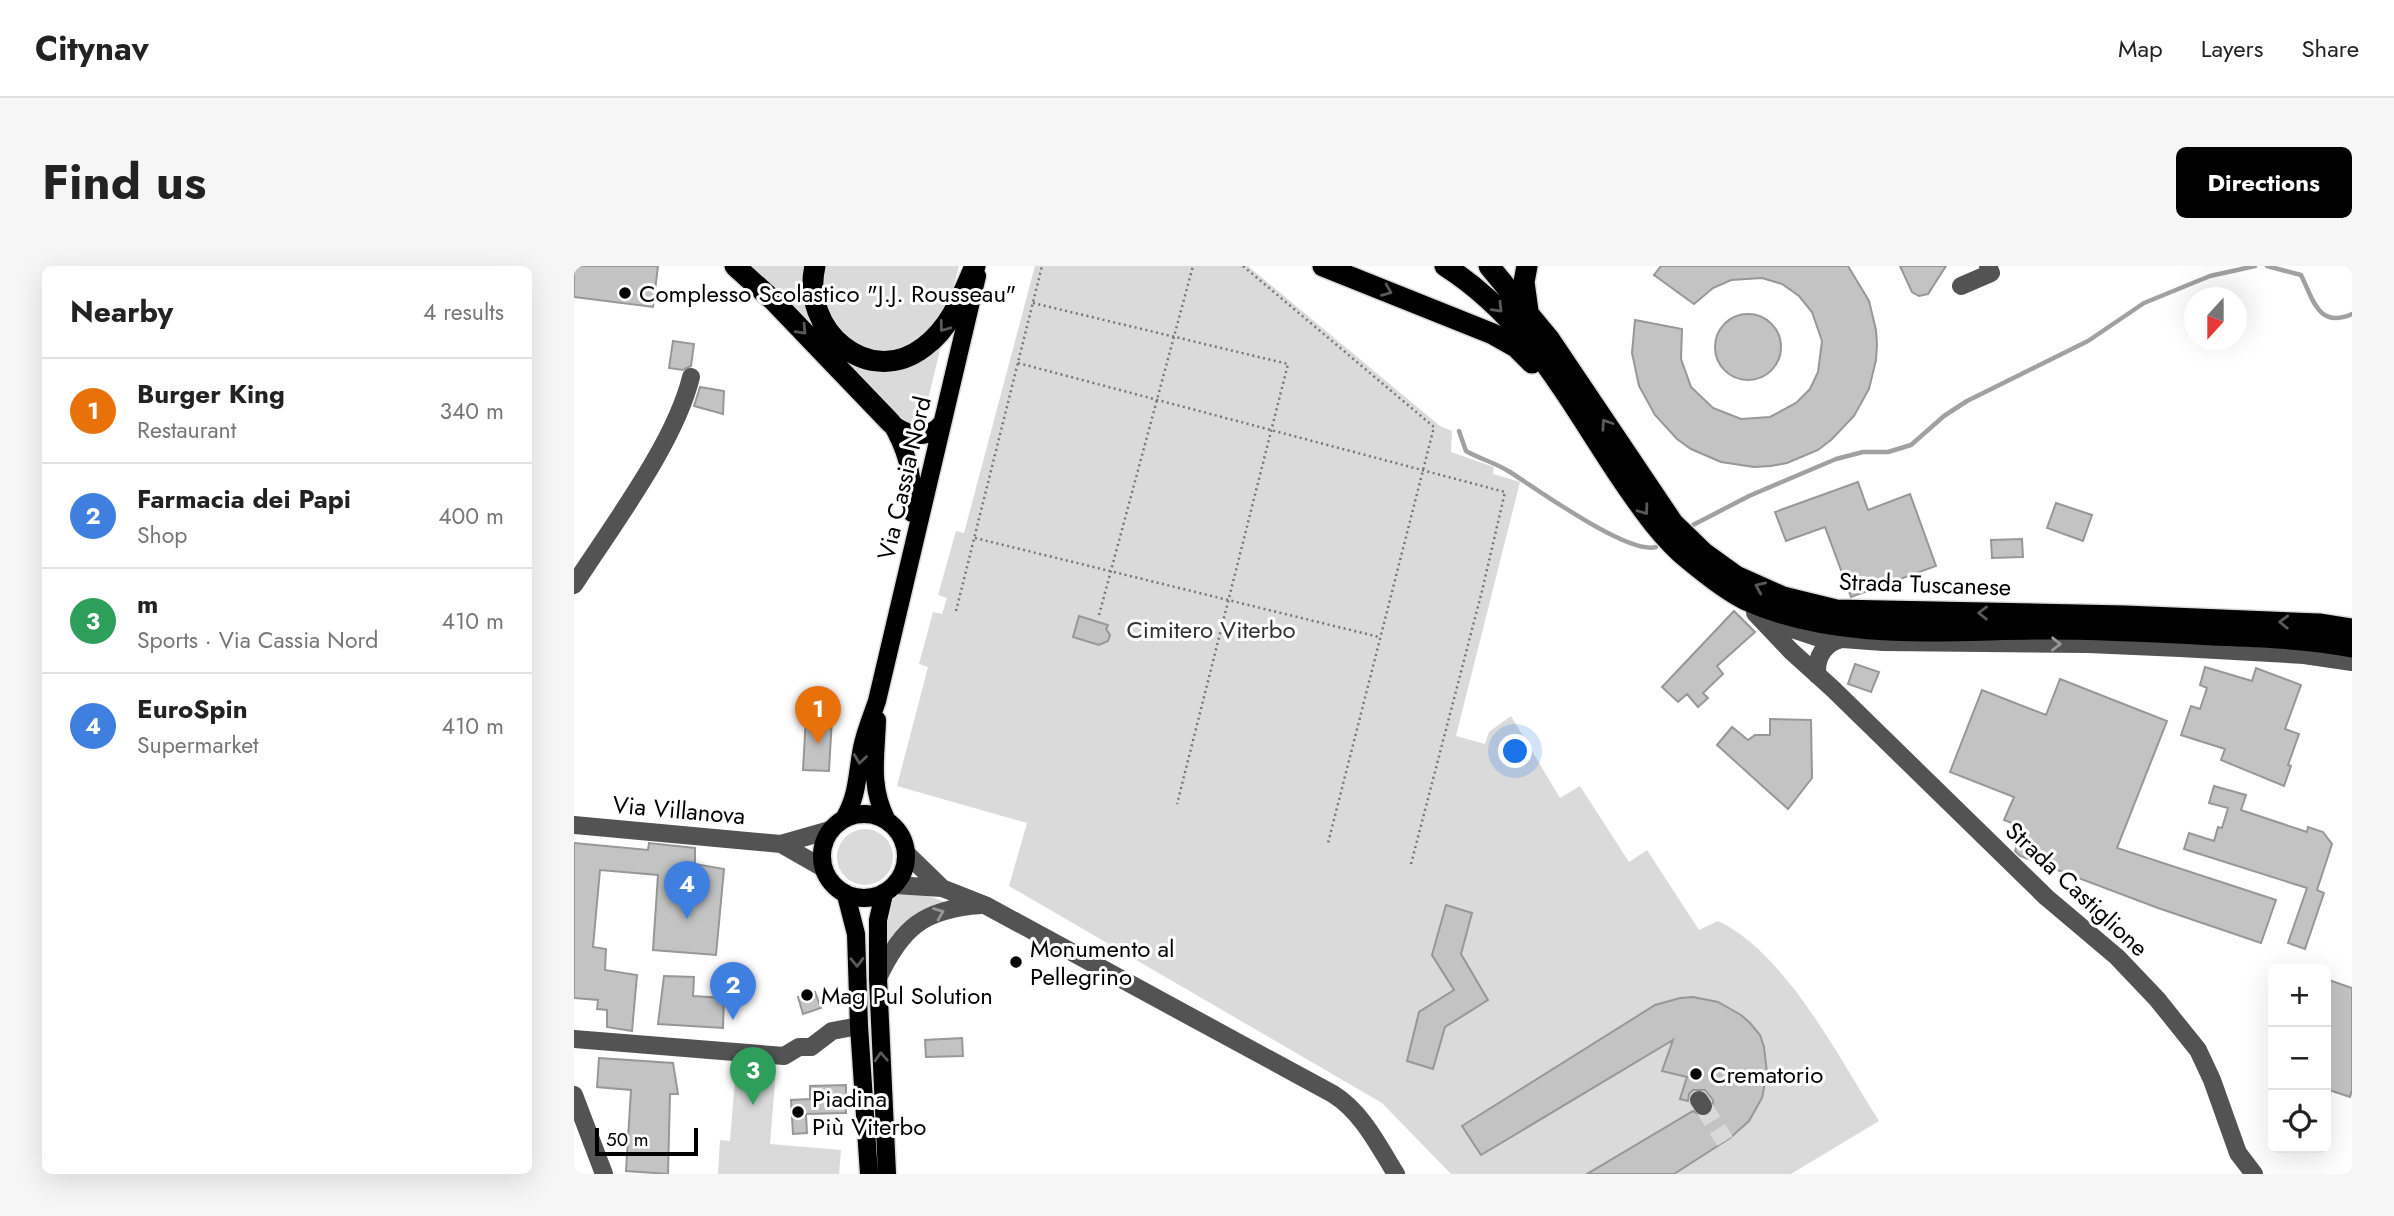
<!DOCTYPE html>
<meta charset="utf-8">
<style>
:root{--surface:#fff;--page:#f6f6f6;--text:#222;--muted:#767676;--line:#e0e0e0;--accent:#000}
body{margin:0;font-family:Jost,sans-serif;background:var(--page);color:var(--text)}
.controls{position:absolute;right:21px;bottom:21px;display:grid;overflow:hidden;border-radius:10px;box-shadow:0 7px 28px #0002}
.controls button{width:63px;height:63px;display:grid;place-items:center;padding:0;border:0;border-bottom:2px solid var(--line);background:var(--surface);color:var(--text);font:35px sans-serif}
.compass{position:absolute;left:1610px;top:21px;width:63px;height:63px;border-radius:50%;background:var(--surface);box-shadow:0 7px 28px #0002;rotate:201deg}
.scale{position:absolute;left:21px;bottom:18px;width:103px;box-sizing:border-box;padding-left:7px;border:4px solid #000;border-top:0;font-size:19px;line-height:24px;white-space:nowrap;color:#000;-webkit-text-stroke:5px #fff;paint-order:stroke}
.you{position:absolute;left:942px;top:486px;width:24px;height:24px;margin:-18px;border:5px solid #fff;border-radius:50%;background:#1a73e8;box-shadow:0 0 0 10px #1a73e833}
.badge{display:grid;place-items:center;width:46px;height:46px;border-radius:50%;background:var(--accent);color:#fff;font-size:23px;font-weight:700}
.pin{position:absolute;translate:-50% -58px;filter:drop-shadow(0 2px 4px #0008)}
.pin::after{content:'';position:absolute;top:37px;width:24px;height:21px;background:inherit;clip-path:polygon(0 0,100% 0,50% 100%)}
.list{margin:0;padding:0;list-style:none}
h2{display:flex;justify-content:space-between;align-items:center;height:91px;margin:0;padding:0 28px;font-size:30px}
h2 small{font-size:23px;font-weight:400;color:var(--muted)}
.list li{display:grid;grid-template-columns:46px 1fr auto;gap:21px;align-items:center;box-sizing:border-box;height:105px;padding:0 28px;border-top:2px solid var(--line)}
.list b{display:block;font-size:26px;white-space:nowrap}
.list p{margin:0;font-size:23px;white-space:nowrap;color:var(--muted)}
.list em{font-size:23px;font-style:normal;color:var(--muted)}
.icon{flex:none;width:38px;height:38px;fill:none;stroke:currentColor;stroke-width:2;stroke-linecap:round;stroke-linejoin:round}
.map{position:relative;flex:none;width:1778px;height:908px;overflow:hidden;border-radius:10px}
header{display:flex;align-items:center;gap:42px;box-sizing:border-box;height:98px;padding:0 35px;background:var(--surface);border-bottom:2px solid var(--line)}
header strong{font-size:33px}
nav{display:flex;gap:38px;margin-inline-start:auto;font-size:24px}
.intro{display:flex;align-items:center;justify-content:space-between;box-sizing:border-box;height:168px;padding:0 42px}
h1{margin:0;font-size:49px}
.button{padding:18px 32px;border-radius:10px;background:var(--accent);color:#fff;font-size:24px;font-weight:700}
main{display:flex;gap:42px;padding:0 42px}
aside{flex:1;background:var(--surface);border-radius:10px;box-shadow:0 7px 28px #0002}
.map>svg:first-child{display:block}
</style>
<header>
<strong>Citynav</strong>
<nav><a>Map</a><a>Layers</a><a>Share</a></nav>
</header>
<div class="intro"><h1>Find us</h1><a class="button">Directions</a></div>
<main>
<aside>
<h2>Nearby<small>4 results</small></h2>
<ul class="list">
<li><span class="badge" style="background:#e8710a">1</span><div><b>Burger King</b><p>Restaurant</p></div><em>340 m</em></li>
<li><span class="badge" style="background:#3f7fe0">2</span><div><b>Farmacia dei Papi</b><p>Shop</p></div><em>400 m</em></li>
<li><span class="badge" style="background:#2e9e5b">3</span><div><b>m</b><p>Sports · Via Cassia Nord</p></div><em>410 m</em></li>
<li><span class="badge" style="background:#3f7fe0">4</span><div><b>EuroSpin</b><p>Supermarket</p></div><em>410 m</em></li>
</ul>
</aside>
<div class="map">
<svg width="1778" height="908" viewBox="0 0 1778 908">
<rect width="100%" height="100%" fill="#fff"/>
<path fill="#dadada" d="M 173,0 L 231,0 L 227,31 L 238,61 Z
M 249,0 L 385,0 L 372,47 L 361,63 L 321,87 L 279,80 L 247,39 Z
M 461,0 L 674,0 L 866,160 L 878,165 L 877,186 L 920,201 L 919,208 L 946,216 L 882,470 L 911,478 L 915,466 L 937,450 L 986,532 L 1006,520 L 1055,596 L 1073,584 L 1125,664 L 1144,655 C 1212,687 1265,792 1305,855 L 1217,908 L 877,908 L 808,837 L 435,620 L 453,557 L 323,520 L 354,401 L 345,398 L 359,346 L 368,348 L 373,332 L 364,329 L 382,265 L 390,267 Z
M 367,80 L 348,158 L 334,161 L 275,101 L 276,98 C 305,104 341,96 367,80 Z
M263 591a28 28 0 1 1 56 0a28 28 0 1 1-56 0Z
M 325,628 L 349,628 L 377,638 L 311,684 C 312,665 306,639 325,628 Z
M 162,801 L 202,804 L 196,878 L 267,884 L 265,908 L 144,908 L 146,874 L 156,875 Z"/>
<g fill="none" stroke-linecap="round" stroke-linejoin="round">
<path stroke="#a1a1a1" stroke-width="4.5" d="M 1693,0 L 1727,9 C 1739,33 1744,63 1778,48
M 885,165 L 892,185 C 906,193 922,197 936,206 C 963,223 1054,289 1082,281
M 1119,259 L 1175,230 L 1262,193 L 1289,186 L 1314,186 L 1337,179 L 1370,150 L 1393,135 L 1514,75 L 1570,37 L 1636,10 L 1681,0"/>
</g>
<path fill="#c3c3c3" stroke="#979797" stroke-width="2" d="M 0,0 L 84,0 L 79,41 L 0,31 Z
M 1087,0 L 1274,0 L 1295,35 L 1302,64 L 1303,79 L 1302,94 L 1295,123 L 1280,150 L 1257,174 L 1244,184 L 1213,197 L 1197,200 L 1180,201 L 1147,196 L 1117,183 L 1103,173 L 1081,149 L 1065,120 L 1058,87 L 1061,54 L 1108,63 L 1107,93 L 1117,121 L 1139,142 L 1167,153 L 1196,151 L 1222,137 L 1236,123 L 1244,106 L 1248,75 L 1238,46 L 1225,30 L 1208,18 L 1188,12 L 1157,14 L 1139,22 L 1120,38 L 1080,9 Z
M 1326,0 L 1372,0 L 1354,28 L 1345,30 L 1338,26 Z
M1141 81a33 33 0 1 1 66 0a33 33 0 1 1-66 0Z
M 99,75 L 120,78 L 117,100 L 109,104 L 95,102 Z
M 126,121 L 150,125 L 149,148 L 120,140 Z
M 1284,216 L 1294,244 L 1336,228 L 1362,300 L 1277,331 L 1251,261 L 1212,275 L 1201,246 Z
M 1482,237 L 1518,249 L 1509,275 L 1473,262 Z
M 1448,273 L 1449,291 L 1418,292 L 1417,274 Z
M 1160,345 L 1181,366 L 1143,400 L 1149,408 L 1129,427 L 1134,432 L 1124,441 L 1113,428 L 1104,436 L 1088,421 Z
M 505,350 L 534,359 L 532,363 L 536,369 L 534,375 L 525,379 L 499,371 Z
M 1281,398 L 1305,406 L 1297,426 L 1274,418 Z
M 1631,401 L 1678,415 L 1682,402 L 1727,419 L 1711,463 L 1725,468 L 1714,499 L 1717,500 L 1710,520 L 1647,494 L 1651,483 L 1607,469 L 1617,440 L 1626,443 L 1633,422 L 1626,419 Z
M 1486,413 L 1593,455 L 1543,582 L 1702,634 L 1687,677 L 1584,642 L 1446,590 L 1441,585 L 1450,562 L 1430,554 L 1440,531 L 1376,506 L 1408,424 L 1472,449 Z
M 232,451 L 258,452 L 255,505 L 229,504 Z
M 1196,453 L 1237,454 L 1238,512 L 1214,543 L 1143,479 L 1158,461 L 1174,474 L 1181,469 L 1196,469 Z
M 1640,520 L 1672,529 L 1667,544 L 1733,566 L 1734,561 L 1749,566 L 1758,578 L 1743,624 L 1750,627 L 1731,683 L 1714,677 L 1733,622 L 1610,583 L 1615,567 L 1640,575 L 1644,561 L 1648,562 L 1654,542 L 1635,537 Z
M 0,577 L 74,584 L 75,577 L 121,582 L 121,598 L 150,603 L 142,689 L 79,684 L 84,609 L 26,604 L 19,681 L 32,683 L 31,704 L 63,709 L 58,765 L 33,761 L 33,744 L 23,743 L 24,734 L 0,732 Z
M 872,639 L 898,647 L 887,688 L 914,734 L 871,761 L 859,803 L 833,795 L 845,746 L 880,724 L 858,689 Z
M 90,710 L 120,711 L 119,730 L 150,732 L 149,762 L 84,758 Z
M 1752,713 L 1778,722 L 1778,824 L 1776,831 L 1752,823 Z
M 241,726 L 247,742 L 229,748 L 224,731 Z
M 1119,731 L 1144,736 L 1167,749 L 1176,757 L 1186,769 L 1190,781 L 1193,807 L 1188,832 L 1175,855 L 1156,872 L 1100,908 L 1013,908 L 1119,845 L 1129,851 L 1139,846 L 1139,834 L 1131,824 L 1119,824 L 1115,828 L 1114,835 L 1106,833 L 1113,811 L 1088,805 L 1099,774 L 907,889 L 888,860 L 1081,739 L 1106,732 Z
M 388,772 L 389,790 L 352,791 L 351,774 Z
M 25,792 L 99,797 L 104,828 L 96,828 L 94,908 L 52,905 L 57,824 L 23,821 Z
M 272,819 L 272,847 L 232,848 L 233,867 L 219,868 L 217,834 L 236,833 L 236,820 Z"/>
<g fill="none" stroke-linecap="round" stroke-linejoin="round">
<path stroke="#d9d9d9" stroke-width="18" stroke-dasharray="18 9" stroke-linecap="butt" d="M 1129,840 L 1151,875"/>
<g stroke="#dbdbdb" stroke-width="21">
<path id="major" d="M 317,157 C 333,184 341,215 338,247
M 320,159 C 337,170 353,175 368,157
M 303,454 C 302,491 295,518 312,553
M248 590a42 42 0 1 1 84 0a42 42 0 1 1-84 0Z
M 271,551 C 284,529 283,507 288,482 C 291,466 298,450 303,435 L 403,10
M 310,628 L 304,654 L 304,712 L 313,908
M 272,629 L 282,668 L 285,760 L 295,908"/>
</g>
<g stroke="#dbdbdb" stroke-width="24">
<path id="highway" d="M 161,0 L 200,35 L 317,157
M 241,0 C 226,63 294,124 350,81 C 377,61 388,30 401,0
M 749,0 L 919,68 L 942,81 L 958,97
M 871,0 C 954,53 994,133 1047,212 C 1067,241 1087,271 1115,294 C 1132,308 1153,325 1172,334 C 1265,376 1374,363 1473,363 C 1529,363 1584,366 1639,369 C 1686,371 1732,372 1778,381
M 915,0 L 976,74 L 1099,257 L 1130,287 L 1162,310 L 1209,331 L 1262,344 L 1551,350 L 1745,358 L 1778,363
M 953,0 L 950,16 L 954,45"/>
</g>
<path stroke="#757575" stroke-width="2.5" stroke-dasharray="2 3.5" stroke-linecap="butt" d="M 669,0 L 860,161 L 754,577
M 459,37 L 714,98 L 603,538
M 444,97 L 931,226 L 908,325 L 837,598
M 401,272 L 805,371
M 382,345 L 468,0
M 525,349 L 619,0"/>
<path stroke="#535353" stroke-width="18" d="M 1387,20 L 1417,7 L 1414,0
M 0,319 C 38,260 101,177 117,111
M 1181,347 L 1217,385 L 1259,423 L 1472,631 L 1543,691 L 1583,733 L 1624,784 L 1638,814 L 1664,887 L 1680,908
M 1189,349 L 1212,361 L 1242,371 L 1309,376 L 1514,378 L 1606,382 L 1730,389 L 1778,396
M 1243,409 C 1242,391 1249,378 1267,373
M 0,559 L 207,578 L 256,564
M 207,578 L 249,602
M 332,587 L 368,622
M 321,619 L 368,622 L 411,639 L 759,828 C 788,846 804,879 822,908
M 304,712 C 328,661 350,643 407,639
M 0,773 L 210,790 L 225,781 L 237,781 L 258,765 L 285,760
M 0,829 L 30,908
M 1125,834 L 1129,840"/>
<use href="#major" stroke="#000" stroke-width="18"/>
<use href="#highway" stroke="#000" stroke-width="21"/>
</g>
<defs><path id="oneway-chevron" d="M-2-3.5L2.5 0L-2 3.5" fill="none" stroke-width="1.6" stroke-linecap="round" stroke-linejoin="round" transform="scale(1.75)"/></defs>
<g stroke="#595959">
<use href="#oneway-chevron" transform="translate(813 25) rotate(22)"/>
<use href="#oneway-chevron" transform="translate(924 42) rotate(46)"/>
<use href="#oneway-chevron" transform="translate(370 61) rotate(127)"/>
<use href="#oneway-chevron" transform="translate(228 64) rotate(46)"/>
<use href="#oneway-chevron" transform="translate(1032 158) rotate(-124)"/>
<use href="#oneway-chevron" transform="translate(1070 244) rotate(54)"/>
<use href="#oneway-chevron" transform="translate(1186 321) rotate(-156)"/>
<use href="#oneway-chevron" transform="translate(1409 347) rotate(-179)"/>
<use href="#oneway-chevron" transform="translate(1710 356) rotate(-178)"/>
<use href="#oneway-chevron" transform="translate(286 493) rotate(98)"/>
<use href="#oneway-chevron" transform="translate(283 696) rotate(89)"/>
<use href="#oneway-chevron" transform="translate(307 791) rotate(-93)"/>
</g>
<g stroke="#989898">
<use href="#oneway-chevron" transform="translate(1482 378) rotate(1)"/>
<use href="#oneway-chevron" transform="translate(365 647) rotate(-22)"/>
</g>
<g fill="#000" stroke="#fff" stroke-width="2.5">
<circle cx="51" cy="27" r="7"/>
<circle cx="442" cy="696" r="7"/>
<circle cx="233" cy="729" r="7"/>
<circle cx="1122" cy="808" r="7"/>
<circle cx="224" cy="846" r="7"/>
</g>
<g text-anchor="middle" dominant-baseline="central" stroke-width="6" stroke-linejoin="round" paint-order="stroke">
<g font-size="24" fill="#000" stroke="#fff" text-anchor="start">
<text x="65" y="27">Complesso Scolastico "J.J. Rousseau"</text>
<text x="456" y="682">Monumento al<tspan x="456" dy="28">Pellegrino</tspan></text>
<text x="247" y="729">Mag Pul Solution</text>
<text x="1136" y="808">Crematorio</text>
<text x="238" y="832">Piadina<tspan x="238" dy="28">Più Viterbo</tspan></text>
</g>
<g font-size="24" fill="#000" stroke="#fff">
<text transform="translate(330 212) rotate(-77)">Via Cassia Nord</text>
<text transform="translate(1351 318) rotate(2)">Strada Tuscanese</text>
<text transform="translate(105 544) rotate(5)">Via Villanova</text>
<text transform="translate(1503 623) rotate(43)">Strada Castiglione</text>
</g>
<g font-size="24" fill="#313131" stroke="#fff">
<text x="637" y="363">Cimitero Viterbo</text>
</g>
</g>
</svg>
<div class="controls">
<button>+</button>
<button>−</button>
<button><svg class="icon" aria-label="locate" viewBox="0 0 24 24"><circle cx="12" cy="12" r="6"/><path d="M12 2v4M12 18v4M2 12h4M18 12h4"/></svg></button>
</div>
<svg class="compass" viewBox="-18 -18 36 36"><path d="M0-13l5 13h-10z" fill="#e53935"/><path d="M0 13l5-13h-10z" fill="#767676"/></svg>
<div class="scale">50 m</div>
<div class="you"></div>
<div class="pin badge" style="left:244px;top:478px;background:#e8710a">1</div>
<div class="pin badge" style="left:159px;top:754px;background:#3f7fe0">2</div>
<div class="pin badge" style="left:179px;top:839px;background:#2e9e5b">3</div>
<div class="pin badge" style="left:113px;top:653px;background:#3f7fe0">4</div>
</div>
</main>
